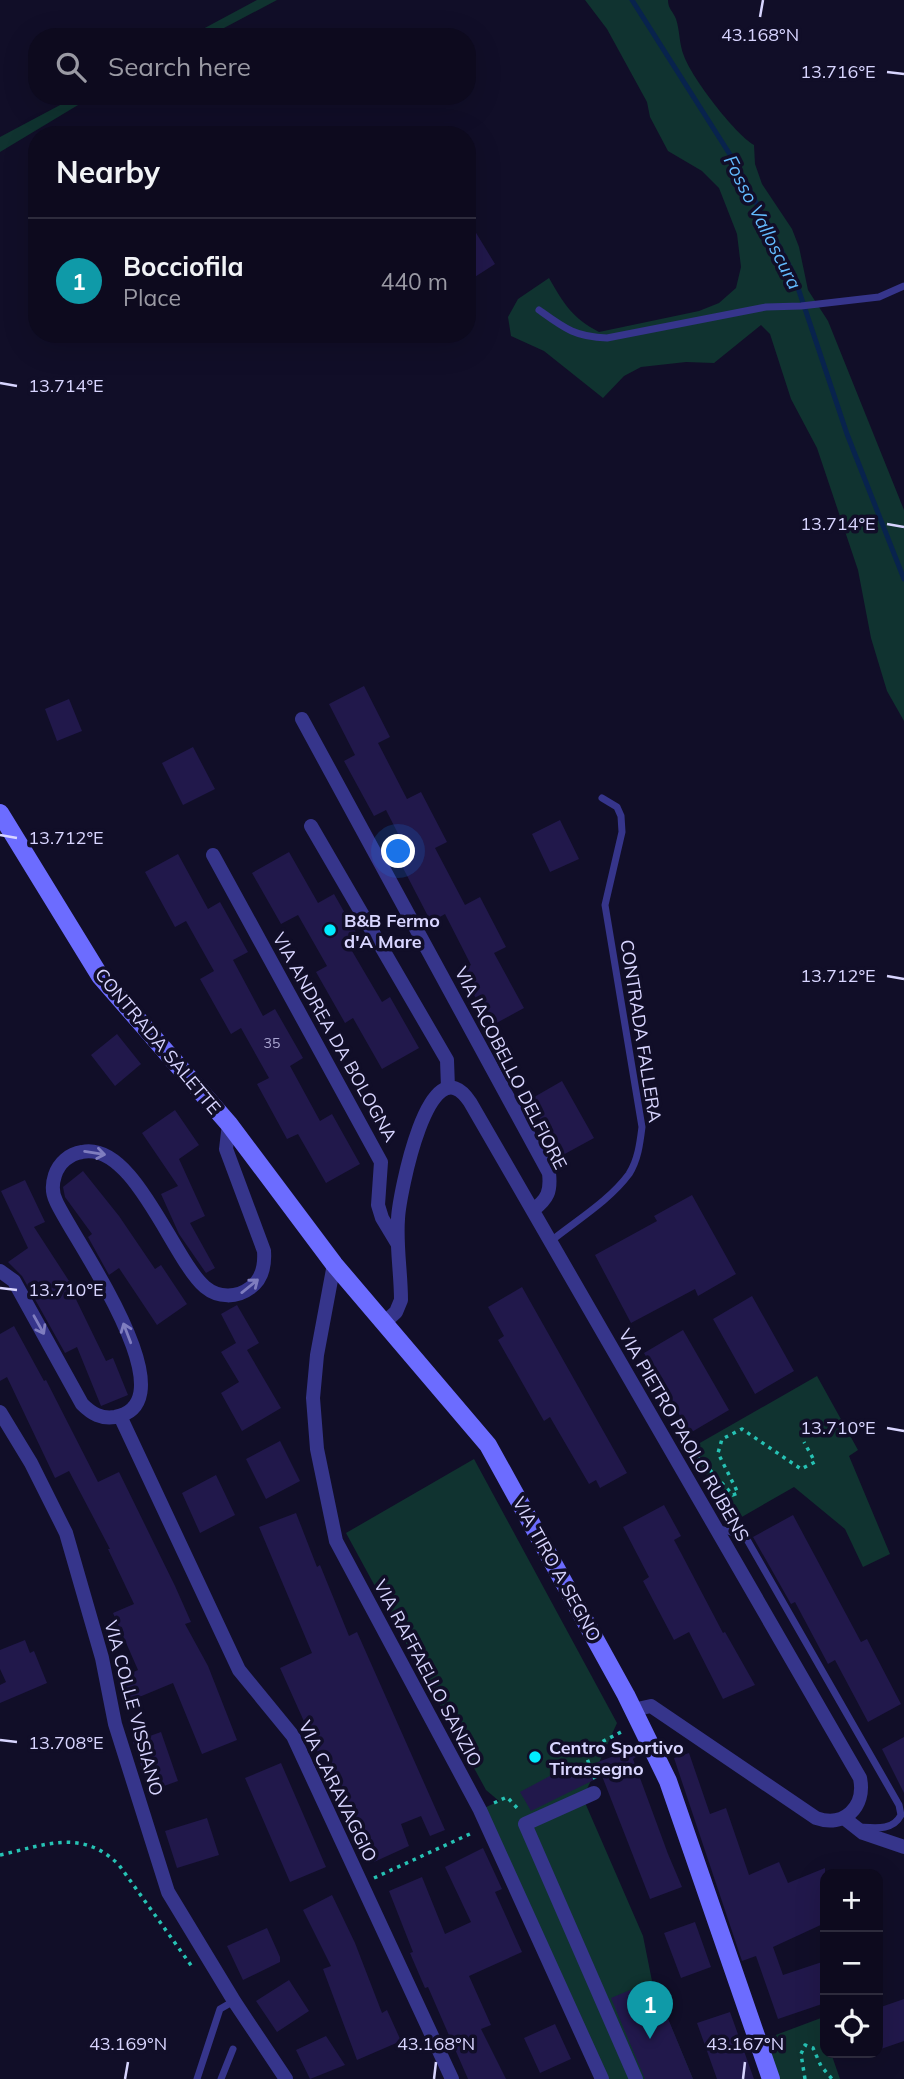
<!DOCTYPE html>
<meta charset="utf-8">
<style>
:root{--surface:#0d0a1e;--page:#1b182b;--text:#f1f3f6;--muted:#9a9aa4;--line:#2d2b3c;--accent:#0b8043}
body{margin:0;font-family:Mulish,sans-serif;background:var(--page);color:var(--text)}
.controls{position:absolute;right:21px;bottom:21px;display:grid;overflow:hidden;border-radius:14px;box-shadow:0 7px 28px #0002}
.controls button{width:63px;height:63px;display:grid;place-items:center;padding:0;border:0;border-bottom:2px solid var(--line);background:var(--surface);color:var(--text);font:35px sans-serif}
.you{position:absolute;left:399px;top:852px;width:24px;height:24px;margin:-18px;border:5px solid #fff;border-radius:50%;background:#1a73e8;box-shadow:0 0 0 10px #1a73e833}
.badge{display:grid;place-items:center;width:46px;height:46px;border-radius:50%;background:var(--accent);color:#fff;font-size:23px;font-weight:700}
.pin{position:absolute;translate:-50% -58px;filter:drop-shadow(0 2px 4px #0008)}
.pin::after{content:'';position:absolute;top:37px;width:24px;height:21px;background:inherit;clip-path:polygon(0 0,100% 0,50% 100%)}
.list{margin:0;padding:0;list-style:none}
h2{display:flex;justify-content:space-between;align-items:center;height:91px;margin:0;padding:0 28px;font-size:30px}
h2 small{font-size:23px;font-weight:400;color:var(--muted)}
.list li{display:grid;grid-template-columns:46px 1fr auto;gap:21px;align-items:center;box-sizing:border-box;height:126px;padding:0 28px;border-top:2px solid var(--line)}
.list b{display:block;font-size:26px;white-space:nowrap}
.list p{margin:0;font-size:23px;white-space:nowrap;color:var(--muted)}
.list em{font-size:23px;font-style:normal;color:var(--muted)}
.icon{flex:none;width:38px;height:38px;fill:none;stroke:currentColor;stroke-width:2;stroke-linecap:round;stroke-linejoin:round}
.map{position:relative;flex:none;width:904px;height:2079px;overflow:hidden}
.search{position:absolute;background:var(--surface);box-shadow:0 7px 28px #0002;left:28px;top:28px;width:448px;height:77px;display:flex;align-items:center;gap:18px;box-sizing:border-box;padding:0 24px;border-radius:28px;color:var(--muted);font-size:26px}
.panel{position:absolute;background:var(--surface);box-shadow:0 7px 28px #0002;left:28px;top:126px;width:448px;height:217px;border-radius:28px}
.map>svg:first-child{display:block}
</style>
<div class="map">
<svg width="904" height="2079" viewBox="0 0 904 2079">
<rect width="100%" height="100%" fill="#110e28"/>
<path fill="#103330" d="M 257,0 L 277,0 L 207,37 L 188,37 Z
M 585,0 L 668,0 C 668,9 673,11 676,19 C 680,31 679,44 684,56 C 692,78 734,133 754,145 L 755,164 L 762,184 L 792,229 L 799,247 L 808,290 L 828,321 L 904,510 L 904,721 L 887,691 L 871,638 L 858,570 L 817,448 L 791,399 L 770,334 L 761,325 L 714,363 L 686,362 L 641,367 L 624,376 L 603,398 L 544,351 L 511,336 L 508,317 L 518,299 L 549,278 C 564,304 572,318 599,332 L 699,311 L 719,303 L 736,288 L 741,267 L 737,234 L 719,188 L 702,171 L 668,151 L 650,117 L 647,102 L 607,29 Z
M 77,96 L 93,96 L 0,152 L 0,137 Z
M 817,1376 L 858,1450 L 849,1456 L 890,1554 L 863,1567 L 845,1529 L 794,1487 L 733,1522 L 691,1448 Z
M 474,1459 L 617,1723 L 583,1798 L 643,1936 L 652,1981 L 693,2079 L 602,2079 L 480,1810 L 499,1801 L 486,1790 L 346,1533 Z
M 821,2018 L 825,2033 L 825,2053 L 831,2053 L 840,2079 L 779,2079 L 765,2039 Z"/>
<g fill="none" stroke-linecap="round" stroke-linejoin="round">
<path stroke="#08234d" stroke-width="5" d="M 632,0 L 736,164 L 793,273 L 847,434 L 904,579"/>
</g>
<path fill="#21184b" d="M 467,218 L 495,264 L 467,282 Z
M 364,686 L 390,737 L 378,743 L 407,799 L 421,792 L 447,842 L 435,848 L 465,905 L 480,897 L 506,947 L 494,953 L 524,1008 L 491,1026 L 461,971 L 471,965 L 445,914 L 431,922 L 402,866 L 412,861 L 386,810 L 374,816 L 344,761 L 355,755 L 329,704 Z
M 69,699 L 82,731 L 57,741 L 45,709 Z
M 193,747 L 215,789 L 183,805 L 162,763 Z
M 560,820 L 579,859 L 550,872 L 532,834 Z
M 289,852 L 318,903 L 334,894 L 363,945 L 352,951 L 382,1002 L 390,997 L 419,1048 L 382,1069 L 353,1018 L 345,1023 L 316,972 L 327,966 L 298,915 L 281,924 L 252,873 Z
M 178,854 L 208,909 L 220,902 L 248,952 L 233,960 L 263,1016 L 275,1009 L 303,1058 L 290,1066 L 320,1121 L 332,1114 L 360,1164 L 326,1183 L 298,1134 L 287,1139 L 257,1084 L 269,1078 L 241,1028 L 231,1034 L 200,979 L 214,971 L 186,921 L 175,927 L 145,872 Z
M 117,1034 L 141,1064 L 115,1086 L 91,1055 Z
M 562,1081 L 594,1138 L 561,1156 L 529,1100 Z
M 175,1110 L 199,1145 L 179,1159 L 205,1216 L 190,1223 L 215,1268 L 206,1273 L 179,1234 L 161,1194 L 178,1186 L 142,1133 Z
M 83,1171 L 119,1216 L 155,1269 L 161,1265 L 187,1304 L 157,1325 L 119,1268 L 109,1275 L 88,1237 L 92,1234 L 65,1197 L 63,1187 Z
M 25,1180 L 45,1222 L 34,1227 L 71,1284 L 69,1285 L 106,1361 L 113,1358 L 128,1395 L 101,1406 L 77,1347 L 65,1353 L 22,1276 L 8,1262 L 28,1248 L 1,1191 Z
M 692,1195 L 736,1274 L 698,1296 L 695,1289 L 631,1323 L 595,1255 L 657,1221 L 654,1216 Z
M 522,1287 L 627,1473 L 600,1488 L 596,1480 L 589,1484 L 550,1417 L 544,1421 L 498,1340 L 504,1336 L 488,1307 Z
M 752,1296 L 794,1371 L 755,1394 L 713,1319 Z
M 237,1305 L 259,1343 L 247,1350 L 281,1408 L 242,1431 L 221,1393 L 239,1382 L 221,1352 L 236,1343 L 221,1314 Z
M 14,1326 L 44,1381 L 46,1380 L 98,1482 L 119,1472 L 175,1586 L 191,1622 L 185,1624 L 208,1666 L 237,1740 L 202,1754 L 173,1683 L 132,1700 L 122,1677 L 138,1670 L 113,1613 L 134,1604 L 108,1549 L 110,1549 L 69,1471 L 55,1478 L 7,1377 L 0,1381 L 0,1334 Z
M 683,1330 L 729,1410 L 690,1433 L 644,1353 Z
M 280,1441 L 300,1481 L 266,1499 L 246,1459 Z
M 216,1475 L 235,1515 L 200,1533 L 182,1493 Z
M 664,1505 L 681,1536 L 674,1540 L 681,1553 L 723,1633 L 725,1632 L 755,1685 L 723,1699 L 689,1632 L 674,1640 L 643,1581 L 649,1577 L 623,1527 Z
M 296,1513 L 317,1567 L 320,1565 L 349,1636 L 357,1632 L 445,1830 L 430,1836 L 421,1816 L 401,1824 L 409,1846 L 374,1862 L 325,1755 L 320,1757 L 280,1668 L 312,1653 L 259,1527 Z
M 793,1515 L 861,1642 L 867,1639 L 901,1704 L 868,1722 L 835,1660 L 828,1664 L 795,1602 L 791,1604 L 753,1537 Z
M 25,1640 L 30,1653 L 34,1651 L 47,1683 L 0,1703 L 0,1685 L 6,1682 L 0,1669 L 0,1650 Z
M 161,1732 L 178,1781 L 150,1791 L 133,1742 Z
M 904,1737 L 904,1793 L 882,1749 Z
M 632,1749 L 636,1757 L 633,1759 L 668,1854 L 682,1887 L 650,1899 L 602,1776 L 531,1811 L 520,1792 L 576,1762 L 580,1769 Z
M 689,1753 L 710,1814 L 726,1808 L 749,1875 L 779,1862 L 788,1883 L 825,1868 L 825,1923 L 773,1947 L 783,1975 L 825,1961 L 825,2003 L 778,2019 L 756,1956 L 742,1961 L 674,1758 Z
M 281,1763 L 326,1867 L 290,1882 L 245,1778 Z
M 207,1818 L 219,1855 L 177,1868 L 165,1831 Z
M 483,1848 L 502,1889 L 495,1892 L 522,1952 L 469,1976 L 491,2025 L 481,2029 L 506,2079 L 468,2079 L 428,1987 L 425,1988 L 410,1953 L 413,1952 L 389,1891 L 422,1877 L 445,1934 L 471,1922 L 445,1867 Z
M 332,1895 L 355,1943 L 382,2013 L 387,2010 L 401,2041 L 357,2060 L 323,1969 L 331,1966 L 303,1910 Z
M 695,1922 L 711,1967 L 681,1978 L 664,1933 Z
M 267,1928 L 280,1957 L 280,1962 L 243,1980 L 227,1946 Z
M 289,1980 L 309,2011 L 277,2032 L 256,2001 Z
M 652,1981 L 669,2021 L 693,2079 L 645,2079 L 611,1998 Z
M 904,1999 L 904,2041 L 878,2050 L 878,2008 Z
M 730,2012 L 754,2079 L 717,2079 L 697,2023 Z
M 555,2024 L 571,2059 L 540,2073 L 524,2038 Z
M 326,2036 L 345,2065 L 310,2079 L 296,2050 Z"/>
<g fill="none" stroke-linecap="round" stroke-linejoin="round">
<path stroke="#26c2b4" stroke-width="3.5" stroke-dasharray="3.5 5" stroke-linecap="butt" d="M 692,1456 L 695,1454 L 733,1495 L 738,1493 L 718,1453 L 722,1439 L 742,1429 L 801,1469 L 815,1462 L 804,1442
M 595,1779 L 584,1751 L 625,1730
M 494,1803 L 507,1797 L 519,1810
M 0,1855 C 45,1845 82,1828 119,1865 L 193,1968
M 374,1878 L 472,1833
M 805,2079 L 801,2054 L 805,2045 L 813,2048 L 821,2066 L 832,2079"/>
<path stroke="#36358b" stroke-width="7" d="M 539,310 C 564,328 575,337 607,338 L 766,307 L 801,306 L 879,297 L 904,286
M 551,1241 C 577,1220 609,1201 629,1174 C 638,1160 640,1143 642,1127 L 605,905 L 622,832 L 621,816 L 617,807 L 602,798
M 717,1528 L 745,1536 L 899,1805 L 901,1815 C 893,1831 875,1828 859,1827
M 197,2079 L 220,2009 L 234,2001
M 221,2079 L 233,2049"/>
<path stroke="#36358b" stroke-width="14" d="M 302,719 L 549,1173 C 551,1191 548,1199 533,1210
M 311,826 L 447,1060 L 448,1088
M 213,855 L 381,1162 L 378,1205 L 382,1218 L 397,1243
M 334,1264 L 317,1355 L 313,1398 L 317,1449 L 336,1541 L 480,1810 L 602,2079
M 0,1271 L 14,1281 L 82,1404 C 92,1414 101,1419 115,1417 C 194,1403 69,1233 56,1201 C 52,1193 52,1184 55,1175 C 59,1163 69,1154 82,1152 C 134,1141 173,1260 205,1287 C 218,1298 237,1298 250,1288 C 263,1279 265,1265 264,1251 L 226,1149 L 229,1124
M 384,1323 L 396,1312 L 401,1300 C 401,1273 396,1246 398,1219 C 399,1196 429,1040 470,1102 L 860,1778 C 866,1807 844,1828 816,1818 L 651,1706 L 633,1710
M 0,1412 L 31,1463 L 66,1533 L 102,1658 L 115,1724 L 168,1892 L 234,2001 L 286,2079
M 120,1416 L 239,1670 L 293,1736 L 452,2079
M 594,1793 L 525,1824 L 636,2079
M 844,1818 L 863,1833 L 904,1847"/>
<path stroke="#6c6cff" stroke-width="18" d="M 0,813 L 100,976 L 229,1124 L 334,1264 L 488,1445 L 626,1695 L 668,1781 L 771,2079"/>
</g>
<defs><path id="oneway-shaft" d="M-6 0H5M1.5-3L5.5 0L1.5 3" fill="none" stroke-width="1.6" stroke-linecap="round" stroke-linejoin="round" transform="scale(1.75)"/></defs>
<g stroke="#7f7dbf">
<use href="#oneway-shaft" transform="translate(95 1153) rotate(9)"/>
<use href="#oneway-shaft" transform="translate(250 1286) rotate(-39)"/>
<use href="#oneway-shaft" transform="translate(39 1325) rotate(61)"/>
<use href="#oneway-shaft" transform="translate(127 1333) rotate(-111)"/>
</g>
<path fill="none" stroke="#d8d5ff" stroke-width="2.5" d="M 760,17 L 763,0M 887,72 L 904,74M 0,383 L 17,386M 887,524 L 904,527M 0,835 L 17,838M 887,976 L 904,979M 0,1288 L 17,1290M 887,1428 L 904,1431M 0,1740 L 17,1742M 125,2079 L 128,2062M 434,2079 L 436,2062M 743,2079 L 745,2062"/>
<g fill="#01edff" stroke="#110e28" stroke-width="2.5">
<circle cx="330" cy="930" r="7"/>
<circle cx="535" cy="1757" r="7"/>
</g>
<g text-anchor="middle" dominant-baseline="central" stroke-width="7" stroke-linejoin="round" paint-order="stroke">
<g font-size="14" fill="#aaa6d2">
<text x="272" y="1043">35</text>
</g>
<g font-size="18" font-weight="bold" fill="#d8d5ff" stroke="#110e28" text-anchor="start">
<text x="344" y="920">B&amp;B Fermo<tspan x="344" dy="21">d'A Mare</tspan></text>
<text x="549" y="1747">Centro Sportivo<tspan x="549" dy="21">Tirassegno</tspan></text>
</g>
<g font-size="18" fill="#d8d5ff" stroke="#110e28">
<text transform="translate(641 1031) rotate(81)">CONTRADA FALLERA</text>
<text transform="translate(335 1037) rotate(61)">VIA ANDREA DA BOLOGNA</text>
<text transform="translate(158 1041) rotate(50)">CONTRADA SALETTE</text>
<text transform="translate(511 1068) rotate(63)">VIA IACOBELLO DELFIORE</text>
<text transform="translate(684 1435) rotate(60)">VIA PIETRO PAOLO RUBENS</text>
<text transform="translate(557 1569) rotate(61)">VIA TIRO A SEGNO</text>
<text transform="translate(428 1673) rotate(62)">VIA RAFFAELLO SANZIO</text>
<text transform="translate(134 1708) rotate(75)">VIA COLLE VISSIANO</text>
<text transform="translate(338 1791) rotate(64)">VIA CARAVAGGIO</text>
</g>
<g font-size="19" font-style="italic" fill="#63bbff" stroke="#110e28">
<text transform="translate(763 222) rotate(63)">Fosso Valloscura</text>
</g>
</g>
<g font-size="18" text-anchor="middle" fill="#d8d5ff" stroke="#110e28" stroke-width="7" stroke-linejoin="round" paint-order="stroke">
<text x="760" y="41">43.168°N</text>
<text x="838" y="78">13.716°E</text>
<text x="66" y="392">13.714°E</text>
<text x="838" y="530">13.714°E</text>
<text x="66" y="844">13.712°E</text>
<text x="838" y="982">13.712°E</text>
<text x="66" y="1296">13.710°E</text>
<text x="838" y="1434">13.710°E</text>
<text x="66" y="1749">13.708°E</text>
<text x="128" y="2050">43.169°N</text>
<text x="436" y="2050">43.168°N</text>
<text x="745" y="2050">43.167°N</text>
</g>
</svg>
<div class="controls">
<button>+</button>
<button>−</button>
<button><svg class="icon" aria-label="locate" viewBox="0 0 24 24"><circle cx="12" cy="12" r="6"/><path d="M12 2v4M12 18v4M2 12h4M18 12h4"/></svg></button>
</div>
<div class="you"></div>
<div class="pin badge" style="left:650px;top:2039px;background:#0f9aa8">1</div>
<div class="search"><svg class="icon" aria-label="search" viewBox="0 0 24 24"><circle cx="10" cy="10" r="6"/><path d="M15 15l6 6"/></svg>Search here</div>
<section class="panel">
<h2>Nearby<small></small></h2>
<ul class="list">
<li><span class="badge" style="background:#0f9aa8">1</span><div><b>Bocciofila</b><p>Place</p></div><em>440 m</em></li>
</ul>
</section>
</div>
